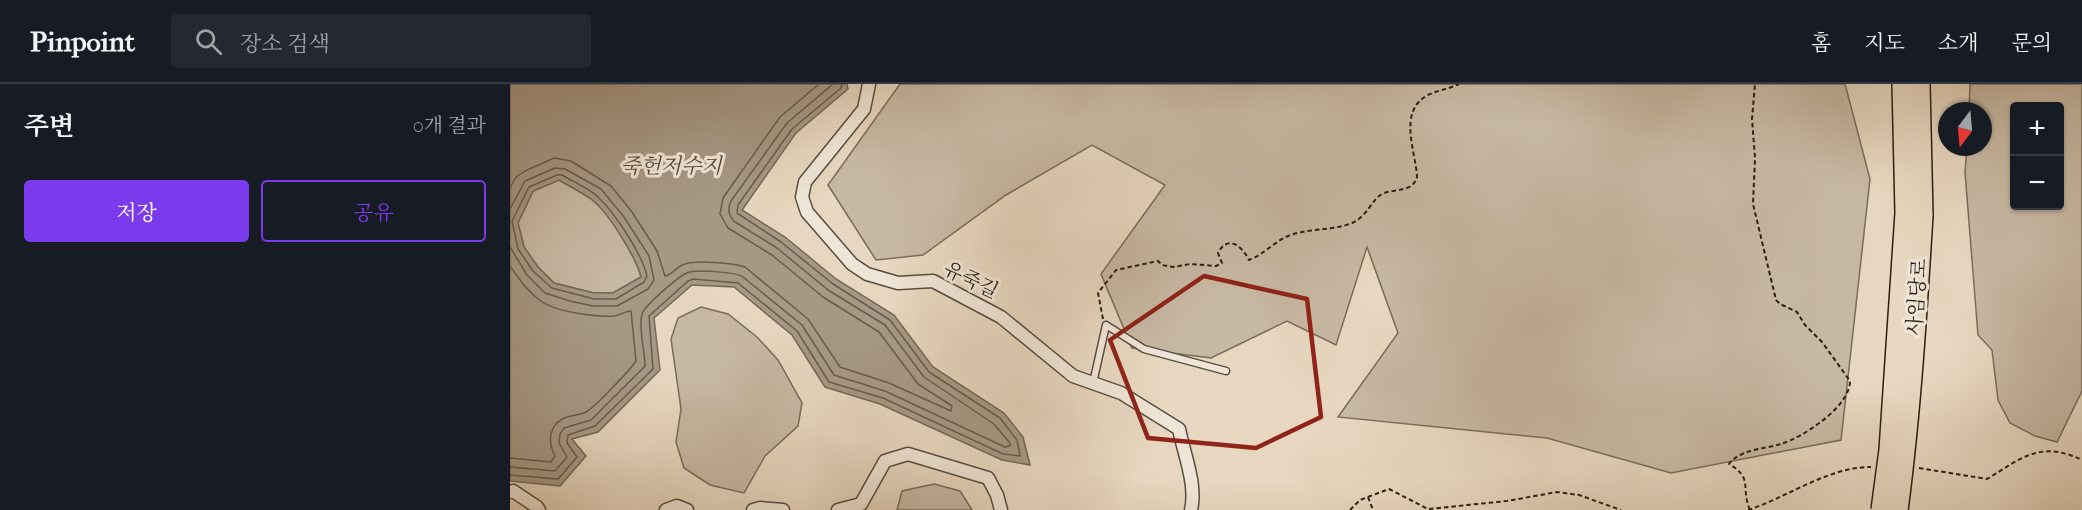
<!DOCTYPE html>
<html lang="ko">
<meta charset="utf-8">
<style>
:root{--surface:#171b24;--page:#242831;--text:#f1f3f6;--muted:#9ea1a6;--line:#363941;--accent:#7c3aed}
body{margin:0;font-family:"IM FELL French Canon","Noto Serif KR",serif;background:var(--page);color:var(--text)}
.controls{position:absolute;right:18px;top:18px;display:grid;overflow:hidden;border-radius:6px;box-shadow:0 2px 4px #0004}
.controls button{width:54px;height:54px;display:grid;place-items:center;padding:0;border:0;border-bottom:2px solid var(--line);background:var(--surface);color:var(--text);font:30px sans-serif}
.compass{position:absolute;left:1428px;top:18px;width:54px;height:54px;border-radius:50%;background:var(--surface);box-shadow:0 2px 4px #0004;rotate:196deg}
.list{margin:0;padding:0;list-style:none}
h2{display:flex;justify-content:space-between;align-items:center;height:78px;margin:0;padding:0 24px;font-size:26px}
h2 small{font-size:20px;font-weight:400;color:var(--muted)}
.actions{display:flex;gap:12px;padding:18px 24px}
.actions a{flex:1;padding:14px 0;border:2px solid var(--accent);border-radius:6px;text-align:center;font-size:21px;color:var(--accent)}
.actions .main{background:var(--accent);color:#fff}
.icon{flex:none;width:33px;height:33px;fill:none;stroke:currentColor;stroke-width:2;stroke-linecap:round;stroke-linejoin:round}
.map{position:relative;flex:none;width:1572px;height:426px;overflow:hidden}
header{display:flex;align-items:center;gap:36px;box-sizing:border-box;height:84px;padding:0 30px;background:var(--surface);border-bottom:2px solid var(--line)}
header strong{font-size:28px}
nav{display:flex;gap:33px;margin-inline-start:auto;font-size:21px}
.search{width:420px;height:54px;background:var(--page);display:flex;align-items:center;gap:15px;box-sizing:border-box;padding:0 21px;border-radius:6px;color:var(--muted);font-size:22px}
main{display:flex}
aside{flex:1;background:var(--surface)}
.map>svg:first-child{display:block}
</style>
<header>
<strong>Pinpoint</strong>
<div class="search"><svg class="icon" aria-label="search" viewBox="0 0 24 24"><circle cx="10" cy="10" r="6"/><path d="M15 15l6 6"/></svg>장소 검색</div>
<nav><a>홈</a><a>지도</a><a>소개</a><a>문의</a></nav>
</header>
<main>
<aside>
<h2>주변<small>0개 결과</small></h2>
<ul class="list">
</ul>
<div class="actions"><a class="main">저장</a><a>공유</a></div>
</aside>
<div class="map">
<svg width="1572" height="426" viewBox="0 0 1572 426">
<rect width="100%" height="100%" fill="#e7d7c0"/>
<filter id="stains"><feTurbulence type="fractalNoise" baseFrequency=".00333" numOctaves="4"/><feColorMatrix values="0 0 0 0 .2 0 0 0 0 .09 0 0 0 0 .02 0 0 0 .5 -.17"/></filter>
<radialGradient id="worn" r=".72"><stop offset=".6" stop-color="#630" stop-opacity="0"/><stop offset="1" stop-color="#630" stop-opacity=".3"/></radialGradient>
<path fill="#c7b8a3" stroke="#786c5b" stroke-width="1.5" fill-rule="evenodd" d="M 390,0 L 1335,0 L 1360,95 L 1331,356 L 1161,389 L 1037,354 L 828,333 L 888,249 L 857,163 L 826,261 L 777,237 L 701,274 L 622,264 L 591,190 L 655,101 L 582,61 L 496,111 L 413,171 L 366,176 L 318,101 Z
M 1460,0 L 1572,0 L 1572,307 L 1547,358 L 1525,352 L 1500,339 L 1488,316 L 1482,266 L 1468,251 L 1455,88 L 1457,63 L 1473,63 L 1473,27 L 1459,27 ZM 1504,22 L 1550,22 L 1550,122 L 1504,122 Z
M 49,96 C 59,102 71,108 81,115 C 98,127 126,173 131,193 L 103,209 L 84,209 L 44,199 L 28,183 L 14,163 L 8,139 L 23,107 Z
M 191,223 L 218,230 L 247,253 L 268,276 L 292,319 L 288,342 L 255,372 L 234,409 L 200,401 L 174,384 L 166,358 L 171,325 L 161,255 L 168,234 Z
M 424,400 L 450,407 L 462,426 L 387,426 L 392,407 Z"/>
<path fill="#a69885" stroke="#746857" stroke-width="1.5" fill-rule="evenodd" d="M 0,0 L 337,0 L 338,5 L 286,49 L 232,126 L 275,153 L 326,195 L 384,231 L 423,283 L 494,329 L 513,353 L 520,381 L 492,376 L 370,320 L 315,303 L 282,251 L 224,203 L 182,201 L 144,234 L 150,286 L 88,348 L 62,355 L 76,372 L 50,402 L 0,397 ZM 49,96 C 59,102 72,108 81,115 C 97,126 127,175 131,193 L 103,209 L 84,209 L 44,199 L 28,183 L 14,163 L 8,139 L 23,107 Z"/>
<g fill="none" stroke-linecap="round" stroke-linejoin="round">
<path stroke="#685c4c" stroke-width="1.5" d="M 47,91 L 52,91 C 63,98 79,104 88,113 C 105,129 132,170 137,192 L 134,198 L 106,215 L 84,215 L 42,204 L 23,187 L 8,165 L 2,137 L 19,103 Z
M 0,104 L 6,93 L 15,87 L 44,74 L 61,77 L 101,102 L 122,128 L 147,167 L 155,192 C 162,191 167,182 175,180 C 187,176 223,179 235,183 L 298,235 L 330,283 L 379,299 L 441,327 L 442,322 L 408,300 L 369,248 L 313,213 L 262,171 L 218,144 L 210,130 L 213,114 L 270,33 L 309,0
M 0,125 L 15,97 L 45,84 L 55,85 L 91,105 L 114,133 L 139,172 L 144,196 L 138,205 L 107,222 L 83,222 L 60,217 L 35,209 L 17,191 L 0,163
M 0,182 C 9,195 18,208 31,217 C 46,228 85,233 104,232 C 110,231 116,227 121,227 L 126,277 C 121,285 84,324 76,328 C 71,331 63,331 57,333 C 39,339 37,357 45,372 L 41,378 L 0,374
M 0,383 L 45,387 L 57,373 L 49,359 L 50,350 L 54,344 L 81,336 L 135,282 C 135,268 128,242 132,230 C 134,222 169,192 177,189 C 186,185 225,188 233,193 L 292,241 L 324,291 L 375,307 L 495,363 L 500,362 L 500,359 L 484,340 L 414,293 L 375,241 L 318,206 L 267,164 L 225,138 C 219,132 217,125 221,117 L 277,39 L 323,0
M 0,391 L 48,395 L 67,373 L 57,359 L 58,351 L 85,342 L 143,285 L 139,232 L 178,197 L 183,195 L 228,199 L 287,247 L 319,298 L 373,314 L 493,370 L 510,372 L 507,356 L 490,334 L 419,288 L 380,236 L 323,200 L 271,158 L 227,129 L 228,121 L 282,45 L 331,4 L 332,0"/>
<g stroke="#584d3e" stroke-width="9">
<path id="service" d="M 583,299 L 596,241 L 634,265 L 716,287"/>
</g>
<g stroke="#584d3e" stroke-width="15">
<path id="minor" d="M 359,0 L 354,25 L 295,98 L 292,113 L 297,128 L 342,180 L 357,190 L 388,199 L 423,197 L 491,233 L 563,292 L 611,309 L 669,345 C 674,370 687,401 681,426
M 0,408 L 3,407 L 27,423 L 29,426
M 156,426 L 167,422 L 177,426
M 243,426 L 250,424 L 273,426
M 328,426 L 351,420 L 375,377 L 398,370 L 478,394 L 487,411 L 491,426"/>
</g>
<g stroke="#291f13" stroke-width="24">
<path id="trunk" d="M 1393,0 L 1396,129
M 1409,0 L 1412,131"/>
</g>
<path stroke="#291f13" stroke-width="2" stroke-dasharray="4.5 3" stroke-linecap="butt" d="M 593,235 L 588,209 L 606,186 L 648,177 L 652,181 L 663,183 L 680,180 L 706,182 L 712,179 L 708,169 C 718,150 732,162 739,176 C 753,171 764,158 778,152 C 798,144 822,147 842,139 C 858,132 862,115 872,110 C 884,104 903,109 907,93 C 906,68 887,27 918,11 C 928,6 939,5 949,0
M 1409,384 L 1477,395 C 1512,374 1530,356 1572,376
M 858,413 L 863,426
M 840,426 L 850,416 L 879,405 L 918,425 L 997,417 L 1047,408 L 1069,411 L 1111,426
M 1238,426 C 1278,413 1318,383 1361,383
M 1240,426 C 1230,402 1244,395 1219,380 C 1230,365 1255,365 1271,360 C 1293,353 1340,323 1340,297 L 1312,258 L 1295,241 L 1287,228 L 1270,220 L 1266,216 L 1243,120 L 1245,74 L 1242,35 L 1245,0"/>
<use href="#service" stroke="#efe5d6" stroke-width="6"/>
<use href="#minor" stroke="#efe5d6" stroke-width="12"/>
<use href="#trunk" stroke="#e7d7c0" stroke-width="21"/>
<g stroke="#291f13" stroke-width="24" stroke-linecap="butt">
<path id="trunk-bridge" d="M 1372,426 L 1380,366 L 1396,129
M 1387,426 C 1400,328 1406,229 1412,131"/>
</g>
<use href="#trunk-bridge" stroke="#e7d7c0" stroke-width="21"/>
</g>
<path fill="none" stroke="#8f2418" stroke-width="4.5" stroke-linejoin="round" d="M 694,192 L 797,215 L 811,333 L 746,364 L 638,354 L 600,256 Z"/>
<g text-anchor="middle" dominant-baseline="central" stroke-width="6" stroke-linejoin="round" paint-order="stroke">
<g font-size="20" fill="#291f13" stroke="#efe5d6">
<text transform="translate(461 196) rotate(26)">유죽길</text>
<text transform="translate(1407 213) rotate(-86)">사임당로</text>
</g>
<g font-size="21" font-style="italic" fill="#55493b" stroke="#efe5d6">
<text x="161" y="82">죽헌저수지</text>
</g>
</g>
<rect width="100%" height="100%" filter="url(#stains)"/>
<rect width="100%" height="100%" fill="url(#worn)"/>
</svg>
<div class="controls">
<button>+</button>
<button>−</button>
</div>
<svg class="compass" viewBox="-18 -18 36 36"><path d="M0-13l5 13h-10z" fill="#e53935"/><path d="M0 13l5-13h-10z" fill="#9ea1a6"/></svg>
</div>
</main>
